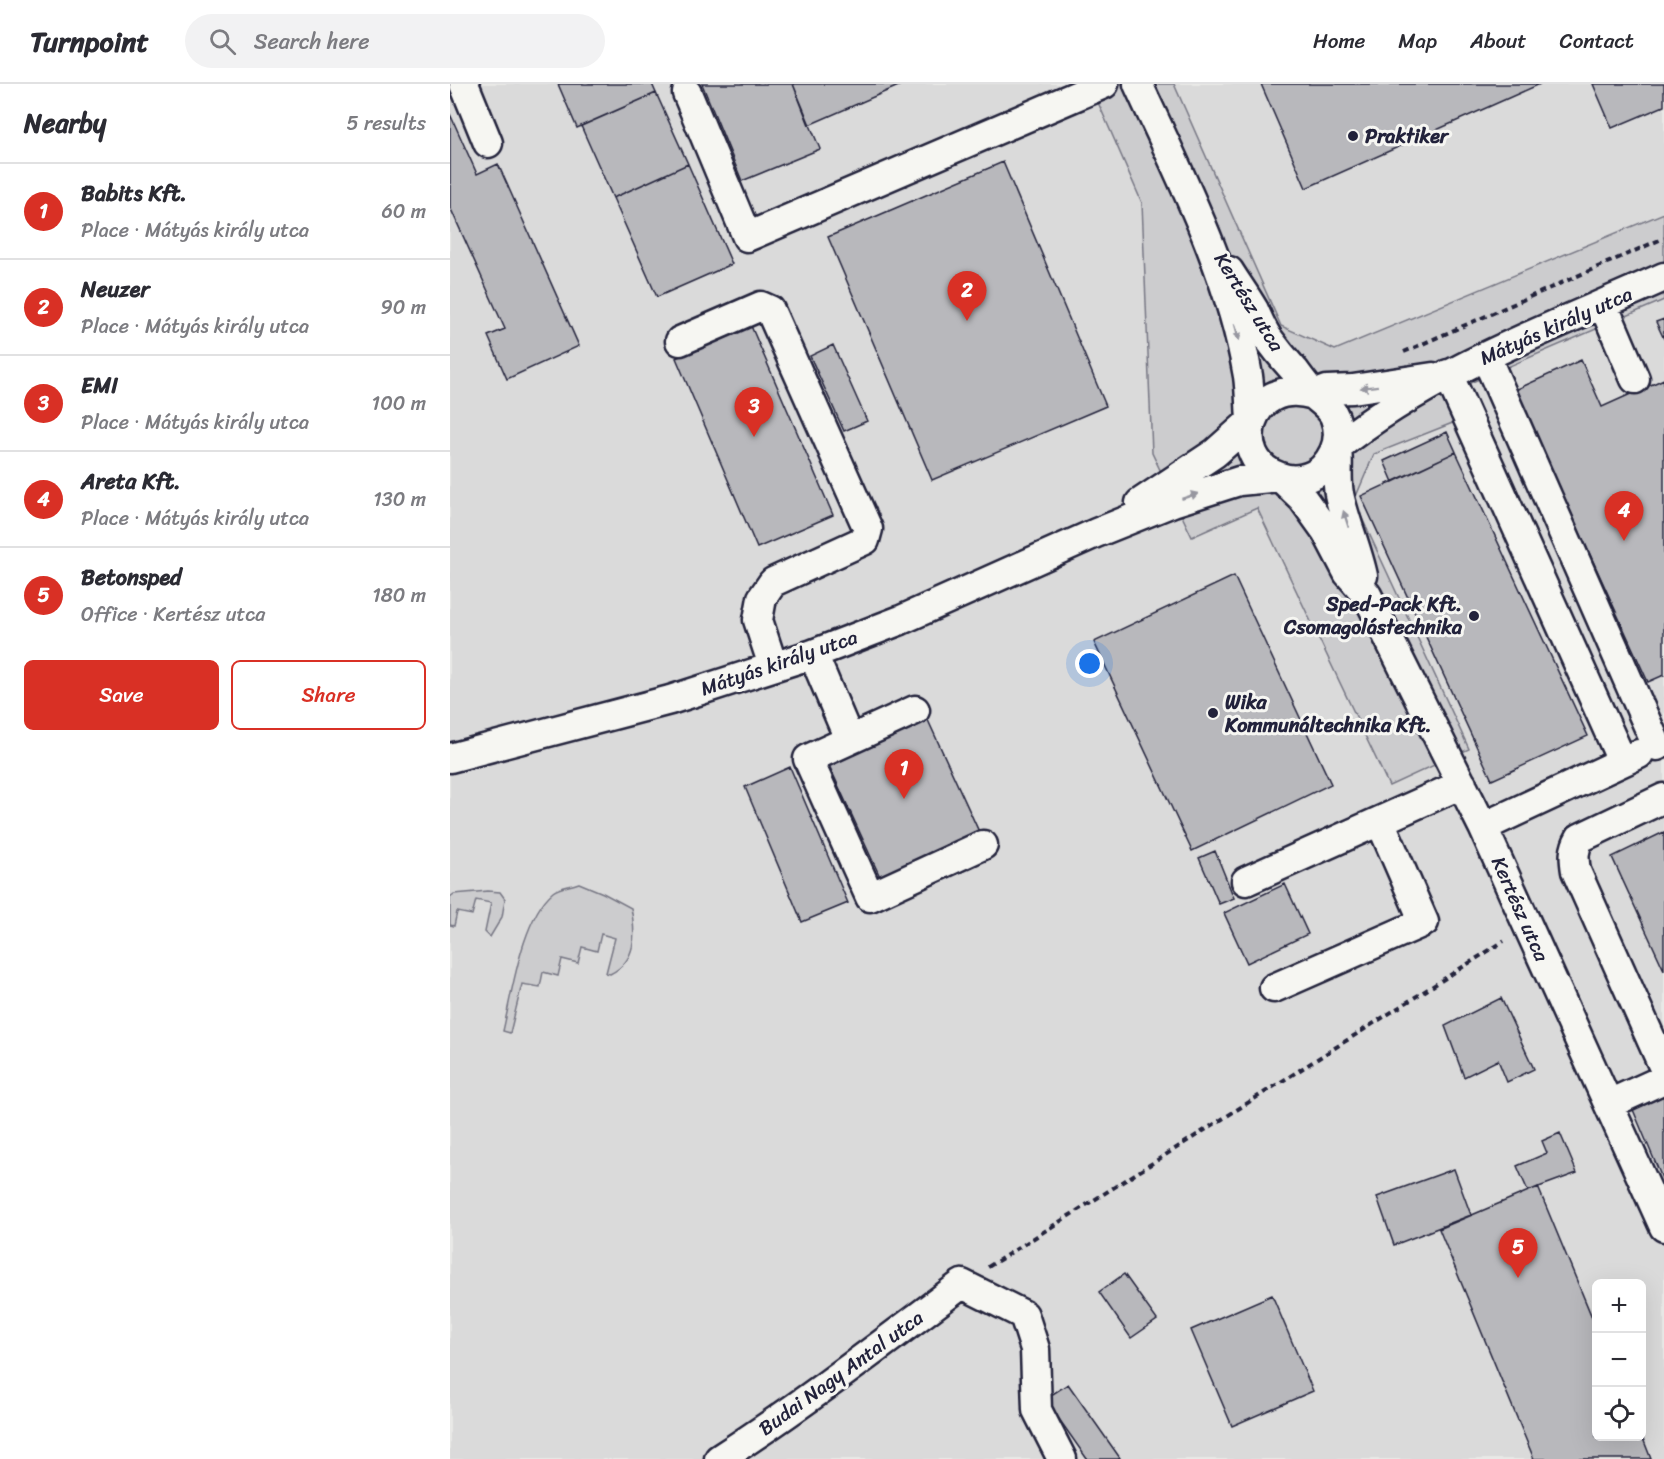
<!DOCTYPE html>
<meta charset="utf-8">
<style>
:root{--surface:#fff;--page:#f2f2f3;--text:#2b2b33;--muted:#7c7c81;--line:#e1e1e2;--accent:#d93025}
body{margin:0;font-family:Sriracha,sans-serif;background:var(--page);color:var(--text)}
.controls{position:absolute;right:18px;bottom:18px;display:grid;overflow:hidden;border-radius:9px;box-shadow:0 6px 24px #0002}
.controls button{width:54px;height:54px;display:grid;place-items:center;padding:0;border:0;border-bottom:2px solid var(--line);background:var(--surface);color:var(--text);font:30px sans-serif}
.you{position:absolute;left:640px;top:580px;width:21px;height:21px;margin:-15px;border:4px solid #fff;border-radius:50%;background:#1a73e8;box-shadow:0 0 0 9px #1a73e833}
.badge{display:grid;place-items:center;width:39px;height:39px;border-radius:50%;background:var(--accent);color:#fff;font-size:20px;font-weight:700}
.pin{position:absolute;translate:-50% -50px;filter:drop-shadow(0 2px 3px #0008)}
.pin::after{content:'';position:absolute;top:32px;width:21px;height:18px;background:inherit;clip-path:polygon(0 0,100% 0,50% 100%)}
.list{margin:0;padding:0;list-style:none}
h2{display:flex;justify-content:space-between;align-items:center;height:78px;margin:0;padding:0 24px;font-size:26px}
h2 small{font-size:20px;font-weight:400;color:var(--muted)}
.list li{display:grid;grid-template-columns:39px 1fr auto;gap:18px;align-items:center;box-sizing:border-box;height:96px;padding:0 24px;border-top:2px solid var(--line)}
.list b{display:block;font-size:22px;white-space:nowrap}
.list p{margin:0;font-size:20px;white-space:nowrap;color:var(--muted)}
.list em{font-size:20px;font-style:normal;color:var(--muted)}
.actions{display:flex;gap:12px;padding:18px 24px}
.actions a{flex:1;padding:14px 0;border:2px solid var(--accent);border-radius:9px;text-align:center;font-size:21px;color:var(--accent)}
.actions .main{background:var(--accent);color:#fff}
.icon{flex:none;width:33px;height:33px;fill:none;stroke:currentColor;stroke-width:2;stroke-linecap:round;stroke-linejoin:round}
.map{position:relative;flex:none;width:1214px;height:1375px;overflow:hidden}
header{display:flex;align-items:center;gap:36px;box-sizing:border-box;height:84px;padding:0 30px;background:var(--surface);border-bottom:2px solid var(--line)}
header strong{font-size:28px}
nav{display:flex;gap:33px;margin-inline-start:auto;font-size:21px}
.search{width:420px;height:54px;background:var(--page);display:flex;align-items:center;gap:15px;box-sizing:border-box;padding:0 21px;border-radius:33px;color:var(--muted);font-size:22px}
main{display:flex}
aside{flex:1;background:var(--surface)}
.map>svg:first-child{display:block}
</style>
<header>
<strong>Turnpoint</strong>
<div class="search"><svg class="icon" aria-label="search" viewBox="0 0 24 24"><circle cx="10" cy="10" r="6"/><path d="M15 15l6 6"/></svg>Search here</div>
<nav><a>Home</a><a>Map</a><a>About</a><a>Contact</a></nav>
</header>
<main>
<aside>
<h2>Nearby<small>5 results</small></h2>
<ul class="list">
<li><span class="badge">1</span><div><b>Babits Kft.</b><p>Place · Mátyás király utca</p></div><em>60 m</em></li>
<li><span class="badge">2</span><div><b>Neuzer</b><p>Place · Mátyás király utca</p></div><em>90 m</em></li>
<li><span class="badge">3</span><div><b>EMI</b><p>Place · Mátyás király utca</p></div><em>100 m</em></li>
<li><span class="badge">4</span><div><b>Areta Kft.</b><p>Place · Mátyás király utca</p></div><em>130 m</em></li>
<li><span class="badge">5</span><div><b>Betonsped</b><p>Office · Kertész utca</p></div><em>180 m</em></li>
</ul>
<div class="actions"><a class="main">Save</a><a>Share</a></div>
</aside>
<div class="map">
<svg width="1214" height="1375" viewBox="0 0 1214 1375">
<rect width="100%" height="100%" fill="#e9e9e7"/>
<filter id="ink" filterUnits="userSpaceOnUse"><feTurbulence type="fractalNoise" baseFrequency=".0167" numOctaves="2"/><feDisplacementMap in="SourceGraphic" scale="12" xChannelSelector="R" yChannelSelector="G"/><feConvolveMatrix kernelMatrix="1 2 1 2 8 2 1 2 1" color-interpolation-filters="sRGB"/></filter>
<g filter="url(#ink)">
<path fill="#dadada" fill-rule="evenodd" d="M 0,0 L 640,0 L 692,119 L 702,369 L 742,453 L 807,423 L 939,702 L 904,417 L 924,370 L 1005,338 L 992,312 L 1214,216 L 1214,1375 L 0,1375 ZM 1146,1200 L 1192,1200 L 1192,1352 L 1146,1352 Z
M 724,0 L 1214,0 L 1214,129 L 885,266 L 831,242 Z"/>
<path fill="#ccccce" stroke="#777784" stroke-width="1.5" d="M 640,0 L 724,0 L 831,242 L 885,266 L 1214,129 L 1214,216 L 992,311 L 1005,338 L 924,370 L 904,417 L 1019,665 L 939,702 L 807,424 L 742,453 L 702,369 L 692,119 Z
M 129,799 L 153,809 L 181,824 C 186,850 187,877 160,890 L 156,889 L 165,854 L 151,850 L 147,867 L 132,863 L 128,879 L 112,875 L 108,892 L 93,888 L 90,903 L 72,900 L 60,949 L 53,947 C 62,909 72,834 103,808 C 109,803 121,802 129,799 Z
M 38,807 L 50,808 L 55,815 L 52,833 L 40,853 L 35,848 L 41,819 L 26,816 L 22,831 L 7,828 L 4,842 L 0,841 L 0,813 L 4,810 Z"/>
<path fill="#b8b8bc" stroke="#22223b" stroke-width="1.5" d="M 108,0 L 202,0 L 206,9 L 127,44 Z
M 252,0 L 343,0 L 370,65 L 292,97 Z
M 343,0 L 453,0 L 359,41 Z
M 811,0 L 1090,0 L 856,104 Z
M 1143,0 L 1214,0 L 1214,22 L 1162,44 Z
M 206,9 L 238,80 L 163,114 L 131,42 Z
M 0,30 L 27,90 L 48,80 L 129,262 L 57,295 L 38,252 L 55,245 L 0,123 Z
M 553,78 L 656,322 L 482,396 L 378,153 Z
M 238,80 L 282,180 L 207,213 L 163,114 Z
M 1214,235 L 1214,255 L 1206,238 Z
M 301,242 L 383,431 L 307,464 L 226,274 Z
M 383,261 L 417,337 L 394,347 L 360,272 Z
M 1131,276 L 1152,323 L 1214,295 L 1214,591 L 1198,598 L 1065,306 Z
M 997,348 L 1006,368 L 943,398 L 934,377 Z
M 1006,368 L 1138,652 L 1042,696 L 911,412 Z
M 784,492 L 881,700 L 742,767 L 644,558 Z
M 477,634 L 530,750 L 431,795 L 378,679 Z
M 340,683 L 398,819 L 352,838 L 295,703 Z
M 1214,748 L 1214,886 L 1162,773 Z
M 765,767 L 784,814 L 769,820 L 749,774 Z
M 835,800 L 858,850 L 797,879 L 774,829 Z
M 1051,914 L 1084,985 L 1057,998 L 1048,976 L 1014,993 L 995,942 Z
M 1214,1006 L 1214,1099 L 1181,1021 Z
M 1110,1049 L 1127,1089 L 1078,1107 L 1067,1082 L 1097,1069 L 1092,1057 Z
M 1004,1085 L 1021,1131 L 944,1161 L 927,1113 Z
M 1088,1103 L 1146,1243 L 1146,1352 L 1192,1352 L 1201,1375 L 1084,1375 L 989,1145 Z
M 674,1190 L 707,1236 L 681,1254 L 649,1208 Z
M 822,1211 L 863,1307 L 782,1342 L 741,1246 Z
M 618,1300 L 670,1374 L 668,1375 L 637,1375 L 595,1315 Z"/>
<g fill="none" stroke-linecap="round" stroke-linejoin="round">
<g stroke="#22223b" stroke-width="33">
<path id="minor" d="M 14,0 L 38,59
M 688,0 C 731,94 780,188 798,292 C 800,306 800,322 801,337 L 765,369 L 690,419
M 237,9 L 297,153 L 654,0
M 779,187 C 787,200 796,212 804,226 C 808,235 812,245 818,254 C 826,265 835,276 844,286 C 850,294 857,304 864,311 C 872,319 881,323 885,334 C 892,353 886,370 873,384 C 862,395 844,398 830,393 C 776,375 798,290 864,311
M 1153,220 L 1185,295
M 230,257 L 311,222 L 320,226 L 418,445 L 415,456 L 323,498 L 312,514 L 308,536 L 323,582
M 1036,273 L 1207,662
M 998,290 L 1172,677
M 864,311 L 877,306 L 903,305 L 983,293
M 913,492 C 907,464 895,438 889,410 C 886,394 889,379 887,363 C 983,286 1103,243 1214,193
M 363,570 L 399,655
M 465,626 L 358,675 L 420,813 L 533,761
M 0,674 L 220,616 L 363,570 L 451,536 L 646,449 L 723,418 L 789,397 L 830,393 L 853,415 L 876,447 L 898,489 L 917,511 L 1033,743 L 1214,1143
M 1214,714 L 1130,754 C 1123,766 1124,774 1126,787 L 1214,984
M 1033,743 L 1189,670
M 796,797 L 1012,700
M 824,904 L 974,838 L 930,737
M 1159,1020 L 1214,995
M 269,1375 C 353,1321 432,1260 512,1200 L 574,1231 L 585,1265 L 587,1326 L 612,1375"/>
</g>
<path stroke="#22223b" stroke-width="4" stroke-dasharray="6 4.5" stroke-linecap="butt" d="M 954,268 L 1214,154
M 538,1183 L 1054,857"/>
<use href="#minor" stroke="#f6f6f2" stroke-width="28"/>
</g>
<defs><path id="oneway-solid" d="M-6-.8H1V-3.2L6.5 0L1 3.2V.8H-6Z" transform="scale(1.5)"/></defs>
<g fill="#9797a0">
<use href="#oneway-solid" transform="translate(787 248) rotate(75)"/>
<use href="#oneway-solid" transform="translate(919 303) rotate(173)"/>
<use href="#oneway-solid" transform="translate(740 412) rotate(-18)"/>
<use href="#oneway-solid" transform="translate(896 435) rotate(-108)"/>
</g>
</g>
<g fill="#22223b" stroke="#f6f6f2" stroke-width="2">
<circle cx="903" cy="52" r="6"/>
<circle cx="1024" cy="532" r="6"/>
<circle cx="763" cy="629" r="6"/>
</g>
<g text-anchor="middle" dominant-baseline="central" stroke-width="6" stroke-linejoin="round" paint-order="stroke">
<g font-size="20" font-weight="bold" fill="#22223b" stroke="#f6f6f2" text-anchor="start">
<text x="915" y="52">Praktiker</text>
<text x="1012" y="520" text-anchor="end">Sped-Pack Kft.<tspan x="1012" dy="23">Csomagolástechnika</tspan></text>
<text x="775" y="618">Wika<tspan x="775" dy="23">Kommunáltechnika Kft.</tspan></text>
</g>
<g font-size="20" fill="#22223b" stroke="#f6f6f2">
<text transform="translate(799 218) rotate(58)">Kertész utca</text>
<text transform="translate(1106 242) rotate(-24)">Mátyás király utca</text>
<text transform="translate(329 579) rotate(-19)">Mátyás király utca</text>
<text transform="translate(1070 825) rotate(66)">Kertész utca</text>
<text transform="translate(391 1289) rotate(-36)">Budai Nagy Antal utca</text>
</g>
</g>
</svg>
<div class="controls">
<button>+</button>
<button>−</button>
<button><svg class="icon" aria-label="locate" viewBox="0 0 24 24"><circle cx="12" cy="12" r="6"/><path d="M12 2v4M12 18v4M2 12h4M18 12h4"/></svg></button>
</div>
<div class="you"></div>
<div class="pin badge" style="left:454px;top:715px">1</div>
<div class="pin badge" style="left:517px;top:237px">2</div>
<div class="pin badge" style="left:304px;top:353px">3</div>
<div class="pin badge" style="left:1174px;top:457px">4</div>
<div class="pin badge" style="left:1068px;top:1194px">5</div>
</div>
</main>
